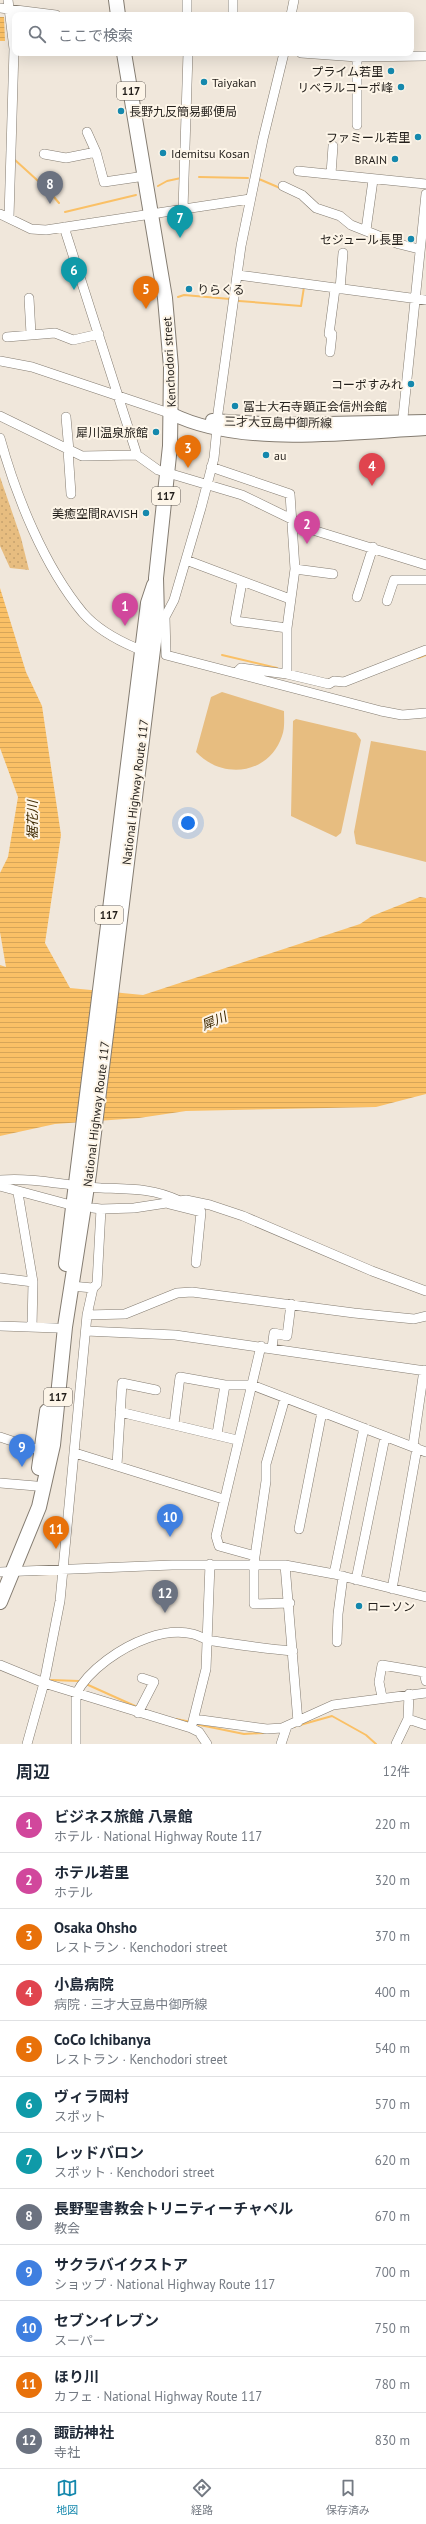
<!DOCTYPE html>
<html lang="ja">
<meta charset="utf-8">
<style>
:root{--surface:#fff;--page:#f6f6f7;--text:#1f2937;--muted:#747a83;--line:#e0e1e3;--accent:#1588ad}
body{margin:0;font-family:"PT Sans","Noto Sans JP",sans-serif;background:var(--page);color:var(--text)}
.you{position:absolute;left:188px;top:823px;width:14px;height:14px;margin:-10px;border:3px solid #fff;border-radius:50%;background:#1a73e8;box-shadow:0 0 0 6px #1a73e833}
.badge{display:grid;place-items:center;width:26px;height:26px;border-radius:50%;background:var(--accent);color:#fff;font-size:13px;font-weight:700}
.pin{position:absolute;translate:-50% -33px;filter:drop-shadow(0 1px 2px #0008)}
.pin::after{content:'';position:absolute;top:21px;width:14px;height:12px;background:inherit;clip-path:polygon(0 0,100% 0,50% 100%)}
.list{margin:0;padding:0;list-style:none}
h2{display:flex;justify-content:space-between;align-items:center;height:52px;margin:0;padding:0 16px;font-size:17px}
h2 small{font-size:13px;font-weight:400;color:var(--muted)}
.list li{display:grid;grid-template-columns:26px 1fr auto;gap:12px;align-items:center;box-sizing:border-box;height:56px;padding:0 16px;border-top:1px solid var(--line)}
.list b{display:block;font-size:15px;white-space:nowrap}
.list p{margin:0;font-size:13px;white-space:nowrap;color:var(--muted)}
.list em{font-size:13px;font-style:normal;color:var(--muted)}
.icon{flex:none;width:22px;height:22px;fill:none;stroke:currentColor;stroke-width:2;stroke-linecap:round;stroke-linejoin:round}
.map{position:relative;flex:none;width:426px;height:1744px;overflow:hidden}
.search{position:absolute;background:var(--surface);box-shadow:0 4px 16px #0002;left:12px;right:12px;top:12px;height:44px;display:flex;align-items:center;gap:10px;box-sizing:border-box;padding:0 14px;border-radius:8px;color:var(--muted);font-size:15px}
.sheet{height:724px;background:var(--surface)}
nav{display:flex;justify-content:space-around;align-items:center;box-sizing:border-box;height:56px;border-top:1px solid var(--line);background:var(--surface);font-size:11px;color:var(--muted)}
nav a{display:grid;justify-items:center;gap:2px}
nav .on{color:var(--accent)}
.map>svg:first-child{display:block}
</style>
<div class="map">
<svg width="426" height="1744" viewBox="0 0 426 1744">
<defs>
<pattern id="grass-dots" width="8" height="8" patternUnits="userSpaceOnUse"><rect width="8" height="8" fill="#e7bd80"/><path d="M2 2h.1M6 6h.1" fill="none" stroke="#c6a26e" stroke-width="1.8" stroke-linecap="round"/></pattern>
<pattern id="water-rules" width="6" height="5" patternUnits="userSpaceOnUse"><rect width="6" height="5" fill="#fac066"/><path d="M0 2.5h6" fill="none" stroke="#d6a558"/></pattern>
</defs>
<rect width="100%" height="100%" fill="#f0e7db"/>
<path fill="url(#grass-dots)" d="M 0,477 L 21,538 L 29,570 L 10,568 L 0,546 Z"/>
<path fill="#e7bd80" d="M 222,692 L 284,711 C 284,719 285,728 282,736 C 269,775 222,780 196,752 L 211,697 Z
M 296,719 L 356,733 L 361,740 L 341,833 L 336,837 L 291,816 L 293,721 Z
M 371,741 L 426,751 L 426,862 L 356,844 L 354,832 Z"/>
<path fill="url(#water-rules)" d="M 0,17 L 4,17 L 5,41 L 0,41 Z
M 0,588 L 26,672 L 42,706 L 61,835 L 45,943 L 70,988 L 143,995 L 360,924 L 372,916 L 420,897 L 426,898 L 426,1094 L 376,1107 L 186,1111 L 139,1118 L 55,1124 L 0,1136 L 0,965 L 6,967 L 0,932 L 0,873 L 8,857 L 18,797 L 0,748 Z"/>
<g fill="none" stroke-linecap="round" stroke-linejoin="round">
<path stroke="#fac066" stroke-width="2" d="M 15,160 L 48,190 L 59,203
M 199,177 L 248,178
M 259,179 L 280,188
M 158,186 L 167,181 L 181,178
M 65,212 L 136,195
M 178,297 L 184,295 L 230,299
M 239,301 L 301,306 L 304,287
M 222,655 L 277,668
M 418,658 L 426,655
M 51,1680 L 79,1681
M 86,1684 L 135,1706
M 176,1719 L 191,1722
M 195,1724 L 244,1734 L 263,1733
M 293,1727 L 332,1716 L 366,1735 L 376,1744"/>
<g stroke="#847c71" stroke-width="10">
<path id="minor" d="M 8,0 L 14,49 L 9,217
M 187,0 L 187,15
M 233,0 L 233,15
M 0,8 L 56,15
M 291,15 L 294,0
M 301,53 L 357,57 L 426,56
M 357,125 L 357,57
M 87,132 L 96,152
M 44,154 L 66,158 L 96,152 L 104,182 L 145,176
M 298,171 L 426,184
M 331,174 L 333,146
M 283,186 L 302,195 L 316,208 L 340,216 L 351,225 L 399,244 L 419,249
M 183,209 L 188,53
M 0,214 L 31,229 L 46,230 L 250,199
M 64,227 L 137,455 L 158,470 L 242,495 L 316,531 L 426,565
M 366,230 L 373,180
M 238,275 L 426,300
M 340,289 L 343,253
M 29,298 L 31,334
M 7,337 L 55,333 L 73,340 L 99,334
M 330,352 L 332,334 L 329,334 L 335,289
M 0,361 L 32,367 L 172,414
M 0,416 L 82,456 L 137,455
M 66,417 L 69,451
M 217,420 L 241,246 L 263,139 L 284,53
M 402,427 L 426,194
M 217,428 L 214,458 L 201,508 L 174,600 L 165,617 L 166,655 L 381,711 L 402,715 L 426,713
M 0,438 C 16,496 44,566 83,613 C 97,629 117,640 136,648
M 68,450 L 71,494
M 211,467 L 290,494 L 295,569 L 287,628 L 287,674
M 186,560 L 290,599
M 295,569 L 333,574
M 242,582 L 235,621 L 287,628
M 357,597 L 373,547
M 387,601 L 394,580 L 426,580
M 236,673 L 241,668 L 287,674 L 329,684 L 334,681 L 344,682 L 426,650
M 0,1180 C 34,1177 67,1186 101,1188 C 130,1189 153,1188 180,1201
M 0,1186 L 67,1204
M 18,1193 L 33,1282 L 32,1327
M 169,1204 L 201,1212 L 196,1263
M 101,1209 L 134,1208 L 186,1200 L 210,1205 L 243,1216 L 372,1271 L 426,1291
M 0,1278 L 33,1282
M 71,1286 L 93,1288 L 97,1284 L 101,1209 L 93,1208
M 87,1315 L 125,1314 L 177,1293 L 192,1292 L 354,1313 L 414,1319 L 426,1316
M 0,1326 L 57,1328
M 86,1331 L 175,1335 L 426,1371
M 272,1348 L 274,1333 L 287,1336 L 291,1304
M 285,1398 L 266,1464 L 266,1481 L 254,1563 L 254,1604 L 290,1603
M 120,1412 L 237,1440
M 174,1424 L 180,1377 L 225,1385 L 252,1385 L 426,1452
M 217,1434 L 225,1385
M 0,1437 L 42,1451
M 413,1446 L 424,1370
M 75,1453 L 223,1499
M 117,1465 L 122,1383 L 156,1390
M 0,1483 L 36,1486
M 299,1529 L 322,1412
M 255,1556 L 219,1546 L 216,1536 L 261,1346
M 285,1565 L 298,1722
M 0,1572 L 172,1565 L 285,1565 L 334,1574 L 426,1597
M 334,1574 L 364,1428
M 356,1580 L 385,1437
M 392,1589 L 417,1448
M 337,1642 L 338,1614 L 343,1576
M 0,1665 L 44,1683 L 191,1728 L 199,1732 L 207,1744
M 382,1697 L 379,1682 L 382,1665 L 424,1672 L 426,1681
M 138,1713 L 154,1682 L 142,1678
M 194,1719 L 267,1729 L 282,1728 L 333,1705 L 426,1693
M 408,1719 L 426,1725
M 192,1725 L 206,1669 L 210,1564
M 27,1744 L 44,1683 L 60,1601 L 87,1315 L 93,1288
M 76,1744 L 76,1694 C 83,1680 95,1669 107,1660 C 130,1643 164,1627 193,1634 C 200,1636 206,1640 213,1641 C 240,1645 266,1649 293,1651
M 281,1744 L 287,1726
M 396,1744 L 408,1719 L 409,1694"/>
</g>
<g stroke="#847c71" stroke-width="14">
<path id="major" d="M 172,414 C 241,448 350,433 426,429
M 212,420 L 278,424 L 426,421"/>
</g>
<g stroke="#847c71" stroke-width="16">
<path id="highway" d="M 116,0 L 118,15
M 66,1264 L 148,603 L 154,585
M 39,1468 L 47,1411
M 0,1602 L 39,1507 L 53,1445 L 65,1327 L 89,1174 L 157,617 L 156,578 L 170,446 L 171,367 L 165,298 L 124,53"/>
</g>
<use href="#minor" stroke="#fff" stroke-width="9"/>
<use href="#major" stroke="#fff" stroke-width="12"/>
<use href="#highway" stroke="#fff" stroke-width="14"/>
</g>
<g fill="#1588ad" stroke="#fdf5e8" stroke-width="1.5">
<circle cx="391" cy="71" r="4"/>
<circle cx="204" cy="82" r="4"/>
<circle cx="401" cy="87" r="4"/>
<circle cx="121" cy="111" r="4"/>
<circle cx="418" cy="137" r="4"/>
<circle cx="163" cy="153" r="4"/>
<circle cx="395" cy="159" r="4"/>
<circle cx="411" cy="239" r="4"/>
<circle cx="189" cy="289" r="4"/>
<circle cx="411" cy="384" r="4"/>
<circle cx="235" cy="406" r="4"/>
<circle cx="156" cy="432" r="4"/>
<circle cx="266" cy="455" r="4"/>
<circle cx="146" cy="513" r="4"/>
<circle cx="359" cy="1606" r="4"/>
</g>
<g text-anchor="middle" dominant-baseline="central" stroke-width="4" stroke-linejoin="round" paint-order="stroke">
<g fill="#fdf5e8" stroke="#645f58" stroke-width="1">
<rect x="117" y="82" width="28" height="18" rx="3"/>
<rect x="152" y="487" width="28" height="18" rx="3"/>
<rect x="95" y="906" width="28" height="18" rx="3"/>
<rect x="44" y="1388" width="28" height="18" rx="3"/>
</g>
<g font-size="11" font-weight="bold" fill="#231f1b">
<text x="131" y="91">117</text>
<text x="166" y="496">117</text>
<text x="109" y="915">117</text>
<text x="58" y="1397">117</text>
</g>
<g font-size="12" fill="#231f1b" stroke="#fdf5e8" text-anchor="end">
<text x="383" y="71">プライム若里</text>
<text x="212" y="82" text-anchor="start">Taiyakan</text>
<text x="393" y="87">リベラルコーポ峰</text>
<text x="129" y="111" text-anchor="start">長野九反簡易郵便局</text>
<text x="410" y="137">ファミール若里</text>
<text x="171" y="153" text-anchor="start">Idemitsu Kosan</text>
<text x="387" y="159">BRAIN</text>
<text x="403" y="239">セジュール長里</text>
<text x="197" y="289" text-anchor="start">りらくる</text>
<text x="403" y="384">コーポすみれ</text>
<text x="243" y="406" text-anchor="start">冨士大石寺顕正会信州会館</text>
<text x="148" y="432">犀川温泉旅館</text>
<text x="274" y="455" text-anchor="start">au</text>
<text x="138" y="513">美癒空間RAVISH</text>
<text x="367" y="1606" text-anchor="start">ローソン</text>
</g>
<g font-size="12" fill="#231f1b" stroke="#fdf5e8">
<text transform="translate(169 362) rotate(-93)">Kenchodori street</text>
<text transform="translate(278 422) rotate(1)">三才大豆島中御所線</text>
<text transform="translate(135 792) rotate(-83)">National Highway Route 117</text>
<text transform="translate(96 1114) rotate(-83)">National Highway Route 117</text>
</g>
<g font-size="13" font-style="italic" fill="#3f2901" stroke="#fdf5e8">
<text transform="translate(32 820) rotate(-90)">裾花川</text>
<text transform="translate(214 1021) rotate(-23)">犀川</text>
</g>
</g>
</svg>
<div class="you"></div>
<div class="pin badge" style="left:125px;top:626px;background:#d1479c">1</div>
<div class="pin badge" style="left:307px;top:544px;background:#d1479c">2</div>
<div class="pin badge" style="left:188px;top:468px;background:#e8710a">3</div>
<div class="pin badge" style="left:372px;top:486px;background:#e0444e">4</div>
<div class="pin badge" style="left:146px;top:309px;background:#e8710a">5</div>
<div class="pin badge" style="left:74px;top:290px;background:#0f9aa8">6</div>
<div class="pin badge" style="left:180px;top:238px;background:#0f9aa8">7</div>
<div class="pin badge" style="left:50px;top:204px;background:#6b7280">8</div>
<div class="pin badge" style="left:22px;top:1467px;background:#3f7fe0">9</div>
<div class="pin badge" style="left:170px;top:1537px;background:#3f7fe0">10</div>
<div class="pin badge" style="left:56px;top:1549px;background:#e8710a">11</div>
<div class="pin badge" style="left:165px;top:1613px;background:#6b7280">12</div>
<div class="search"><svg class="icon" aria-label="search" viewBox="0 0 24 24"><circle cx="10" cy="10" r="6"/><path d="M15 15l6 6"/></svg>ここで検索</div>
</div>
<section class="sheet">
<h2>周辺<small>12件</small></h2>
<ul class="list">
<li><span class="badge" style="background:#d1479c">1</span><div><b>ビジネス旅館 八景館</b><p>ホテル · National Highway Route 117</p></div><em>220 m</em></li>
<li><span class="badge" style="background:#d1479c">2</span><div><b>ホテル若里</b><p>ホテル</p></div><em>320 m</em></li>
<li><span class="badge" style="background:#e8710a">3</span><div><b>Osaka Ohsho</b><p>レストラン · Kenchodori street</p></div><em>370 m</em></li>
<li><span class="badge" style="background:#e0444e">4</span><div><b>小島病院</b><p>病院 · 三才大豆島中御所線</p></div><em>400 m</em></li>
<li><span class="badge" style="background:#e8710a">5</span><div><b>CoCo Ichibanya</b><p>レストラン · Kenchodori street</p></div><em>540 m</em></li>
<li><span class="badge" style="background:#0f9aa8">6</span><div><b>ヴィラ岡村</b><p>スポット</p></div><em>570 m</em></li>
<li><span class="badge" style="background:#0f9aa8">7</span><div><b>レッドバロン</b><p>スポット · Kenchodori street</p></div><em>620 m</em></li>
<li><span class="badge" style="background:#6b7280">8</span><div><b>長野聖書教会トリニティーチャペル</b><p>教会</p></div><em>670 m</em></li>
<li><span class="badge" style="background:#3f7fe0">9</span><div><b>サクラバイクストア</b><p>ショップ · National Highway Route 117</p></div><em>700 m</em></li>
<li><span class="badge" style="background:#3f7fe0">10</span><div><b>セブンイレブン</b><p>スーパー</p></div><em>750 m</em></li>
<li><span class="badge" style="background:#e8710a">11</span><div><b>ほり川</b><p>カフェ · National Highway Route 117</p></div><em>780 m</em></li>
<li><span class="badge" style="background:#6b7280">12</span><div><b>諏訪神社</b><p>寺社</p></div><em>830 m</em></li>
</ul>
</section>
<nav>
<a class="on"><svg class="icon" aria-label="map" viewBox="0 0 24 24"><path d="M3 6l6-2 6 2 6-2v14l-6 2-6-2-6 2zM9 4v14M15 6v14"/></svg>地図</a>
<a><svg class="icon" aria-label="directions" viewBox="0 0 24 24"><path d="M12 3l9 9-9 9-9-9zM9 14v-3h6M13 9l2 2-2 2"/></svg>経路</a>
<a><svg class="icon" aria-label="saved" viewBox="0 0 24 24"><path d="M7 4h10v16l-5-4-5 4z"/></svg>保存済み</a>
</nav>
